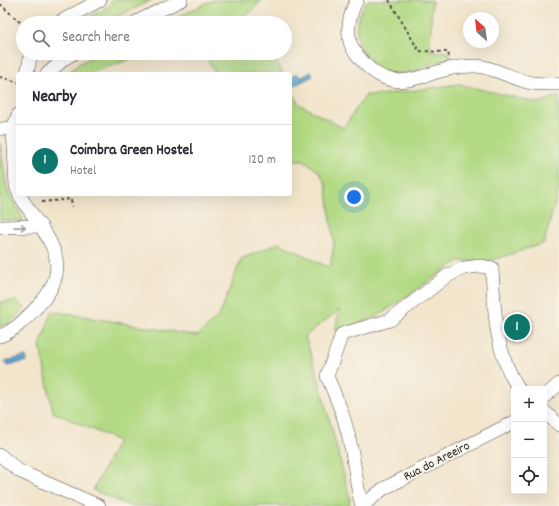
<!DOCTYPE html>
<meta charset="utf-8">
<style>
:root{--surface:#fff;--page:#f7f7f7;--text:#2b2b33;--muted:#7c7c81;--line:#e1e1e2;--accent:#0f766e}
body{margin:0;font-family:Dekko,sans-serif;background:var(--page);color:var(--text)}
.controls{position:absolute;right:12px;bottom:12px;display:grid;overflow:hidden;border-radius:4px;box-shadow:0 4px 16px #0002}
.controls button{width:36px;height:36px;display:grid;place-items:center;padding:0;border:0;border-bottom:1px solid var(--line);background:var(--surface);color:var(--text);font:20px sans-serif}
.compass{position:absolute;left:463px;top:12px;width:36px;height:36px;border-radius:50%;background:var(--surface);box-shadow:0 4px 16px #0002;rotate:332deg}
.you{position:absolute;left:354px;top:197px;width:14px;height:14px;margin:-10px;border:3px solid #fff;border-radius:50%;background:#1a73e8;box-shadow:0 0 0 6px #1a73e833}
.badge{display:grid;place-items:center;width:26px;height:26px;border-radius:50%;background:var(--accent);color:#fff;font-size:13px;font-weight:700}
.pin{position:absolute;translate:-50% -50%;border:2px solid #fff;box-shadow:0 1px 4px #0006}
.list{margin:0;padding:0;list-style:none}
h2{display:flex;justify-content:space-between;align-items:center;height:52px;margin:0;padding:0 16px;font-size:17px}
h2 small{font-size:13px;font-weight:400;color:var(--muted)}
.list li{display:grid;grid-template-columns:26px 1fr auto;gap:12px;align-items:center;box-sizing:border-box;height:72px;padding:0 16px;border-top:1px solid var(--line)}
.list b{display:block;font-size:15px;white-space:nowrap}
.list p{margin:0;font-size:13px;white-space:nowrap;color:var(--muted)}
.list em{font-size:13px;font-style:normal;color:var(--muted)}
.icon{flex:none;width:22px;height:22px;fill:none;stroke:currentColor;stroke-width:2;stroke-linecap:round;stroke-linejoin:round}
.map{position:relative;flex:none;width:559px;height:506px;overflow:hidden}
.search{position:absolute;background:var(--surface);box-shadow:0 4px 16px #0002;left:16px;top:16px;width:276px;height:44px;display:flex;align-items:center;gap:10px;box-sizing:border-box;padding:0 14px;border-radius:22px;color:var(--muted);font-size:15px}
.panel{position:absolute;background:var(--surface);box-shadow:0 4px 16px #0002;left:16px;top:72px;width:276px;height:124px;border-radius:4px}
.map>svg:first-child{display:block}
</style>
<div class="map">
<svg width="559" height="506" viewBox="0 0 559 506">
<rect width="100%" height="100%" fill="#f7f3e8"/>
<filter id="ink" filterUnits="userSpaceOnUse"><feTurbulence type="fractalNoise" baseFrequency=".025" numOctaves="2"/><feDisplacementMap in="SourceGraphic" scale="8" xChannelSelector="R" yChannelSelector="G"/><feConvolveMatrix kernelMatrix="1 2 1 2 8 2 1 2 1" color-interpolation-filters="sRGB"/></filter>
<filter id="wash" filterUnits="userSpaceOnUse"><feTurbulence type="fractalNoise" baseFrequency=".012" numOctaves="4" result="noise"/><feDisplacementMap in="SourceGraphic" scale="16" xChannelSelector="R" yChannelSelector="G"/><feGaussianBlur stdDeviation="0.9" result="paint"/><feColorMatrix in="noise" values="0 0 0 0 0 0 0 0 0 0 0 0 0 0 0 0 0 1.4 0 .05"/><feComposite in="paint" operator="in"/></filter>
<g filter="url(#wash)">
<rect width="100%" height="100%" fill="#f2e5cc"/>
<path fill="#b2da84" stroke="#6e8258" d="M 112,0 L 152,0 L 103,23 L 79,23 L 108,7 Z
M 213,0 L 261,0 L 251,12 L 224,23 L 165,23 Z
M 368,0 L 432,0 L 430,51 L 448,52 L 451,59 C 436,60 421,69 407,73 C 385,79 364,60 358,40 C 354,26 359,11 368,0 Z
M 101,53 L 147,53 L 89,74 L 67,74 L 80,63 Z
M 204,53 L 272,53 L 283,74 L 216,74 Z
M 459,84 L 538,103 L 559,96 L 559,189 L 544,243 L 490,261 L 458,261 L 378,316 L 335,332 L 339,310 L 305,336 L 319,380 L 350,498 L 349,506 L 130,506 L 93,490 L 118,441 L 53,412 L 40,346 L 52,311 L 198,336 L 220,314 L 241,259 L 279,243 L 330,268 L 334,243 L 326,184 L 319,172 L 304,160 L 290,160 L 290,87 L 299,104 L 343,128 L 366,95 L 379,95 Z
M 0,142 L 7,189 L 11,198 L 23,218 L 22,221 L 0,220 Z
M 17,301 L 25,308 L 10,322 L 0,327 L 0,302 Z"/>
<path fill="#54a3ce" stroke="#40677c" d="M 311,72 L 313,76 L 293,86 L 290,77 L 297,73 L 300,78 Z
M 26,356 L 27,361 L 7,366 L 5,361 Z"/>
</g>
<g filter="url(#ink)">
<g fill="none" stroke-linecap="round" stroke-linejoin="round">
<g stroke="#494743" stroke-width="14">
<path id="street" d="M 357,0 C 349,14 344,38 355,52 C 395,107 422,66 473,66 C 490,65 514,80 532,83 C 540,84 550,84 559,84
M 58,23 L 100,0
M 134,23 L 181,0
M 27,74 L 31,53
M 47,74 L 64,59 L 74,53
M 18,115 L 13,128 L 16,186 L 18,191
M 0,129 L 13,128
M 0,227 L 41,226
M 0,336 C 16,330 26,318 38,306 C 80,261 42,234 19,194
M 544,397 L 559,384
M 544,411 L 559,425
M 0,455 L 19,471 L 99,506
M 362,506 C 356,485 355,464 350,443 C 346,420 336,397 327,376 L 342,334 L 390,320 L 447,276 L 464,268 L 480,266 L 492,268 C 494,309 495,354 519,389
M 362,506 L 383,489 L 514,422"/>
</g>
<path stroke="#494743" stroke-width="2" stroke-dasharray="3 3" stroke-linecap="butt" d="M 389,0 L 419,51 L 448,52 L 449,57
M 0,4 L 23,25
M 0,77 L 18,82
M 42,202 L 71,199 L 72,207"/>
<use href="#street" stroke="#fff" stroke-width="13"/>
</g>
<defs><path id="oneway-shaft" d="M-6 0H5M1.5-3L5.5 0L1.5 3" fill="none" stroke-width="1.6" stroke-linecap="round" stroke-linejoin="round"/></defs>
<use stroke="#a0a0a0" href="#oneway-shaft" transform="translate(20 227) rotate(-1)"/>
</g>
<g text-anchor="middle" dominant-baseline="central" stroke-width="4" stroke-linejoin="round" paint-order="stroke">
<g font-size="13" fill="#2b2b2b" stroke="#f7f3e8">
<text transform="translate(437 462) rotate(-27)">Rua do Areeiro</text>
</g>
</g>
</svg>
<div class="controls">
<button>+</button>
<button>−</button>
<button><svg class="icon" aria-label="locate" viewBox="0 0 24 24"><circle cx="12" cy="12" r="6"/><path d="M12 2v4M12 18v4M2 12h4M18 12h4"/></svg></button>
</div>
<svg class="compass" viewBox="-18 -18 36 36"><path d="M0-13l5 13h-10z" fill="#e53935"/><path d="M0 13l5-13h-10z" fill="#7c7c81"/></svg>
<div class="you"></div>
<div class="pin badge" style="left:517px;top:327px">1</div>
<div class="search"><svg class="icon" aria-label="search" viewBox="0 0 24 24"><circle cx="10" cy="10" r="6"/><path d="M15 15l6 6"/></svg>Search here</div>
<section class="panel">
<h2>Nearby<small></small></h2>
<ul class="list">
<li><span class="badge">1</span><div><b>Coimbra Green Hostel</b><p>Hotel</p></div><em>120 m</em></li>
</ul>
</section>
</div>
